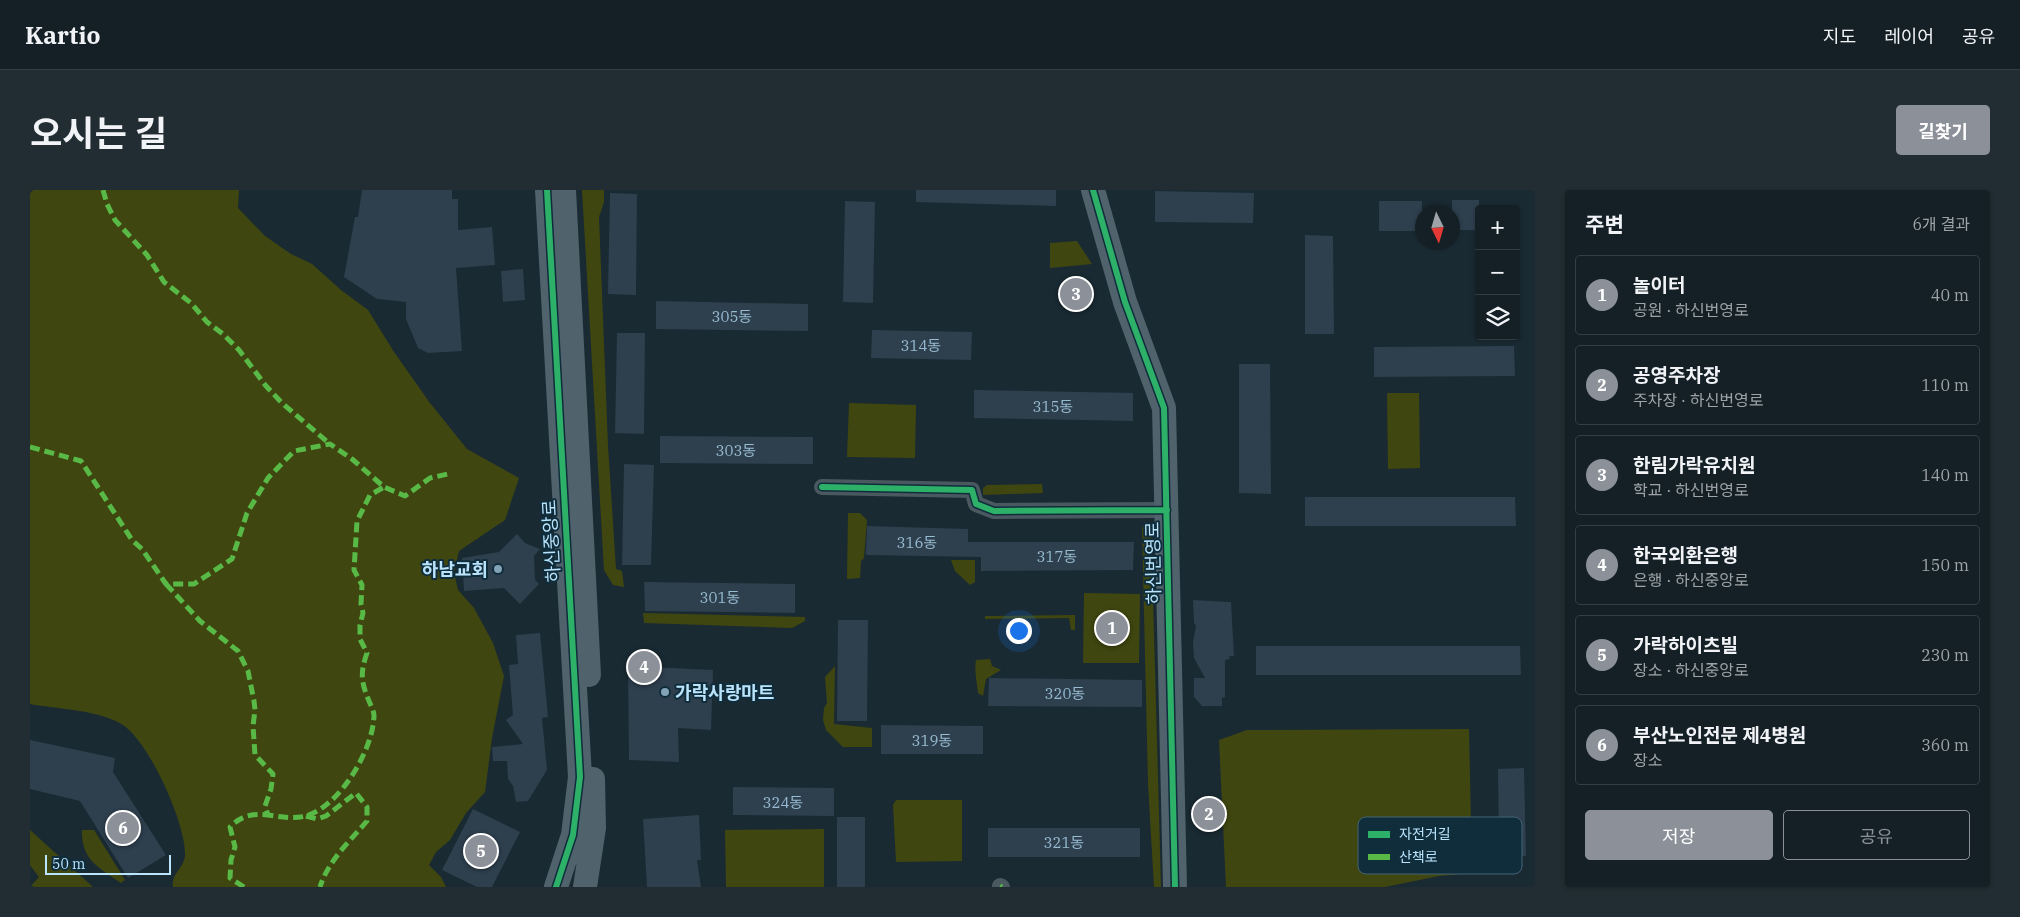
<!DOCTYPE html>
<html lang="ko">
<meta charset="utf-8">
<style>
:root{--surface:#142026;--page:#212d32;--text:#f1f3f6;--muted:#9da3a7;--line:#333e43;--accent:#8c9099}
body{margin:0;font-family:"IBM Plex Serif","Noto Sans KR",serif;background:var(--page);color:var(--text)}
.controls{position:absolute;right:15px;top:15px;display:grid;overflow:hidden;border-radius:5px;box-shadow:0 1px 4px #0004}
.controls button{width:45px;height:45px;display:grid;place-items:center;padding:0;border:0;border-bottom:1px solid var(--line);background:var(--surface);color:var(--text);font:25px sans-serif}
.compass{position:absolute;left:1385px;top:15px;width:45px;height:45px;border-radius:50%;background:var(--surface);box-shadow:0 1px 4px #0004;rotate:175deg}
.scale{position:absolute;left:15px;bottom:12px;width:126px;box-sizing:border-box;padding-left:5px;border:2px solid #bae4fc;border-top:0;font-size:14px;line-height:18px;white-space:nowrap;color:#bae4fc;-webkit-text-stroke:4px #102d3c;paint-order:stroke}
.you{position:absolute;left:988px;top:440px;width:18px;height:18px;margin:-12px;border:4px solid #fff;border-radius:50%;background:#1a73e8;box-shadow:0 0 0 8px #1a73e833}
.badge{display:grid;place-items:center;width:32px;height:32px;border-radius:50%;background:var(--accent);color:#fff;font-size:16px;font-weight:700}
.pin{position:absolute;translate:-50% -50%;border:2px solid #fff;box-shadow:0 1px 5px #0006}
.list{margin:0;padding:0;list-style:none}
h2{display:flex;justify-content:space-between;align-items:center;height:65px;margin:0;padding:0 20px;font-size:21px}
h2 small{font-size:16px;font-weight:400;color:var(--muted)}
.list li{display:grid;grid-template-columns:32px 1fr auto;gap:15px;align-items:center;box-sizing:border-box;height:80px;margin:0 10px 10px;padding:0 10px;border:1px solid var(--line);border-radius:5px}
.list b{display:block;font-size:19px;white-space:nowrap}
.list p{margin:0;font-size:16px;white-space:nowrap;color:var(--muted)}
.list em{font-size:16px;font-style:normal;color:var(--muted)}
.actions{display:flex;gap:10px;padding:15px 20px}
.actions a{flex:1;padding:11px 0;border:1px solid var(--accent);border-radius:5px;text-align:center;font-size:18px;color:var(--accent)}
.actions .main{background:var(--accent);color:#fff}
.icon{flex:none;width:28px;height:28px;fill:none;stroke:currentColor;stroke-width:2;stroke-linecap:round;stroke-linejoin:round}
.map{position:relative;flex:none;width:1505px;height:697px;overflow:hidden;border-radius:5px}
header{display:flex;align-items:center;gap:30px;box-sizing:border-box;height:70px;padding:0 25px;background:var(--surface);border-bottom:1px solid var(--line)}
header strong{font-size:24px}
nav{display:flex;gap:28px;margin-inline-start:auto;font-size:18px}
.intro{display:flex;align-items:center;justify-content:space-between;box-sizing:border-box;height:120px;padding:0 30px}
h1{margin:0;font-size:35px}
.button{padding:12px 22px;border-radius:5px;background:var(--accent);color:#fff;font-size:18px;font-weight:700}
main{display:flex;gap:30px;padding:0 30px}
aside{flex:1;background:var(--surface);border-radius:5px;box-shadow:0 1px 4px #0004}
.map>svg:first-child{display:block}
</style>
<header>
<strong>Kartio</strong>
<nav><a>지도</a><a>레이어</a><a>공유</a></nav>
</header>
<div class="intro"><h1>오시는 길</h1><a class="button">길찾기</a></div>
<main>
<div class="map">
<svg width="1505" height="697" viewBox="0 0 1505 697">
<rect width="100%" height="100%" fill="#1a2a32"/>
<path fill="#40460f" d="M 0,0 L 209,0 L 208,18 L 235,46 L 261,64 L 282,74 L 311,100 L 338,120 L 364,162 L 400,213 L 437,259 L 489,288 L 475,330 L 429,361 L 424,383 L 428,400 L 444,418 L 463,453 L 474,486 L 462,548 L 455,602 L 436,623 L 420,650 L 406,662 L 399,675 L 411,687 L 416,697 L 143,697 C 141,683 156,677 155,663 C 155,632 119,552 93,535 C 70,520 27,519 0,514 Z
M 552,0 L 574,0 L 574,12 L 569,27 L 578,256 L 586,379 L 592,381 L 594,397 L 583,395 L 574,380 Z
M 1047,51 L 1062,74 L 1020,78 L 1020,53 Z
M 1357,203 L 1389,203 L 1390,278 L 1358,279 Z
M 819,213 L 886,215 L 885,268 L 817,267 Z
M 1012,294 L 1013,303 L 953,305 L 953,298 L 957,295 Z
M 818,323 L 830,323 L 837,330 L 834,368 L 831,371 L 830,388 L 817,389 Z
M 1115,332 L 1121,335 L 1131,697 L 1124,697 L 1118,594 L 1112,338 Z
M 921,370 L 945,370 L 945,392 L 940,395 L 925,381 Z
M 1054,403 L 1110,404 L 1109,473 L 1053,473 Z
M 613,423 L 775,427 L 775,431 L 762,438 L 614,433 Z
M 1045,425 L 1045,440 L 1041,440 L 1039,428 L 955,429 L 955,426 Z
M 960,469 L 962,476 L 971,480 L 956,489 L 953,506 L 948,503 C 947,492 944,481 946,470 Z
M 805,476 L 804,534 L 842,538 L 842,557 L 813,557 L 796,540 L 793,530 L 794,518 L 797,513 L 795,487 Z
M 1439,539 L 1442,683 L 1409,686 L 1355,697 L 1196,697 L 1189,550 L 1217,540 Z
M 866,610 L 932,610 L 932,671 L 866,672 L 863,615 Z
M 794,639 L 794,697 L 696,697 L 695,640 Z
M 0,640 L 63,697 L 0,697 L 9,687 L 0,675 Z
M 52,640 L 64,640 L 95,690 L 91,693 C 69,678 51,670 52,640 Z"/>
<path fill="#2e3f4e" d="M 332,0 L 422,0 L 422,9 L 428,9 L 428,40 L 462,37 L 465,75 L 426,78 L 432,161 L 398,163 L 388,158 L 376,129 L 376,112 L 347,109 L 314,87 L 325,27 L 328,27 Z
M 886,0 L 1026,0 L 1026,16 L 886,12 Z
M 1125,1 L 1224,3 L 1223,33 L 1125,32 Z
M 580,3 L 607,4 L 606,105 L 578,104 Z
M 1422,10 L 1449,10 L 1449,40 L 1422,40 Z
M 815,11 L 845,12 L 843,113 L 813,112 Z
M 1349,11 L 1392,11 L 1392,41 L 1349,41 Z
M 1275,45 L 1303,46 L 1304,144 L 1275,144 Z
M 493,79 L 495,110 L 473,112 L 471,81 Z
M 626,111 L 778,114 L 778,141 L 626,139 Z
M 842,140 L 942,142 L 941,170 L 841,168 Z
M 587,143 L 615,143 L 614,244 L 585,243 Z
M 1484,156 L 1485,186 L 1344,187 L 1344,157 Z
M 1209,174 L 1240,174 L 1241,304 L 1209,303 Z
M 944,200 L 1103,203 L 1103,231 L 944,228 Z
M 630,246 L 783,247 L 783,274 L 630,273 Z
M 594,274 L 624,275 L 621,375 L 592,375 Z
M 1275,307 L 1485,307 L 1486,336 L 1275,336 Z
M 837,336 L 938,339 L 938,352 L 1104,352 L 1103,380 L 951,381 L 951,367 L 836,365 Z
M 487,344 L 495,353 L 510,359 L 504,366 L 505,390 L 509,394 L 490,414 L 474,398 L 434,401 L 432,368 L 469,362 Z
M 614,392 L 765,394 L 765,423 L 615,421 Z
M 1163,410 L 1201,412 L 1204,466 L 1199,466 L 1200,469 L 1195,470 L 1195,507 L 1192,508 L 1192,516 L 1172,516 L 1164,507 L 1164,488 L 1175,488 L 1164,468 L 1163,452 L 1166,436 L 1164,433 Z
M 808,430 L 838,430 L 837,531 L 807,531 Z
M 510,443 L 518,527 L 512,528 L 517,580 L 498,611 L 486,612 L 483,596 L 478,589 L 477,571 L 463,571 L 462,557 L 493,554 L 476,530 L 483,525 L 479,475 L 488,474 L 486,445 Z
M 1226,456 L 1490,456 L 1491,485 L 1226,485 Z
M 598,476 L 683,480 L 681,540 L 648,538 L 649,572 L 599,570 Z
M 959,488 L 1112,490 L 1112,517 L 958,516 Z
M 851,535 L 953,536 L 953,564 L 851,564 Z
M 0,550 L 85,568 L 83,582 L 136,665 L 98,688 L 50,611 L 0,599 Z
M 1494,578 L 1496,666 L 1469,667 L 1468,579 Z
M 703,597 L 804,598 L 804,626 L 703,625 Z
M 443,619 L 490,642 L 462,697 L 447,697 L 412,680 Z
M 669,625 L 671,670 L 667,670 L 671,697 L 617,697 L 613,629 Z
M 807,627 L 835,627 L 835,697 L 807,697 Z
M 958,638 L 1110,638 L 1110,667 L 958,667 Z"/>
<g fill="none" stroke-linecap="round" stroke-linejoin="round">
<path stroke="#4a5860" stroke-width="16" d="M 792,297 L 942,300 L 946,314 L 964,321 L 1137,320
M 970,696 L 972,697"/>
<path stroke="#50626b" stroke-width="24" d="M 517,0 L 550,587 L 543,645 L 526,697
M 534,0 L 559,485
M 1063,0 L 1095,112 L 1134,218 L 1145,697
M 555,697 L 564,638 L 563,589"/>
<path stroke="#58b947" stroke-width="5" stroke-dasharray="10 5" stroke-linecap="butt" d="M 73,0 L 77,14 L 85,30 L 117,65 L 134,92 L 161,113 L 177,132 L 193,144 L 209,160 L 236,196 L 252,213 L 300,254
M 0,257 L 51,271 L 102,350 L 112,359 L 136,394 L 164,394 L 202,369 L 217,323 L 238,288 L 264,261 L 300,254 L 322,269 L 354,297 L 375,306 L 400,288 L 422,283
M 136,394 L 170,431 L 208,461 L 218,481 L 224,511 L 225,520 L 223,536 L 225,565 L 243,584 L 241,599 L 235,616 L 238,625 C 251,627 263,629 276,626 C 310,616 343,560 344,526 C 344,521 341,516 339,511 C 331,492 330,483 337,463 L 330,449 L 330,435 L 333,423 L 331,414 L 332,395 L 324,380 L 327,331 L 340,305 L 354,297
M 276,626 L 287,629 L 296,626 L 326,603 L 337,617 L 337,631 C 320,651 298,671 290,697
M 970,696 L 972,697
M 214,697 L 200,688 L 201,670 L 205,657 L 200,637 C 211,626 222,623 238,625"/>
<g stroke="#102d3c" stroke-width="9">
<path id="cycleway" d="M 517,0 L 550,587 L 543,645 L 526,697
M 1063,0 L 1095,112 L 1134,218 L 1145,697
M 792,297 L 942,300 L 946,314 L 964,321 L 1137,320"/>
</g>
<use href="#cycleway" stroke="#2db169" stroke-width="6"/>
</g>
<g fill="#82a3b5" stroke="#102d3c" stroke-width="2">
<circle cx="468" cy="379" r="5"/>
<circle cx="635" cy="502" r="5"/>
</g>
<g text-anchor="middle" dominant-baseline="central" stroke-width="4" stroke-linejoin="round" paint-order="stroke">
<g font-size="15" fill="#97bbd0">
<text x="702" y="126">305동</text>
<text x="891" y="155">314동</text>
<text x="1023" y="216">315동</text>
<text x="706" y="260">303동</text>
<text x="887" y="352">316동</text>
<text x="1027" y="366">317동</text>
<text x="690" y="407">301동</text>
<text x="1035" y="503">320동</text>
<text x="902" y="550">319동</text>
<text x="753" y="612">324동</text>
<text x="1034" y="652">321동</text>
</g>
<g font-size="18" fill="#bae4fc" stroke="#102d3c">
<text transform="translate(521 351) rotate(-93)">하신중앙로</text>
<text transform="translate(1123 373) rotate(-91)">하신번영로</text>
</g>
<g font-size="18" font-weight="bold" fill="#bae4fc" stroke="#102d3c" text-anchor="end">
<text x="458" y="379">하남교회</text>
<text x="645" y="502" text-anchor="start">가락사랑마트</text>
</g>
</g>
<rect x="1328" y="627" width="164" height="57" rx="8" fill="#102d3c" stroke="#436476" stroke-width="1"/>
<rect x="1338" y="641" width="22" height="7" fill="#2db169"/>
<rect x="1338" y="664" width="22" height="6" fill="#58b947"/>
<g font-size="14" fill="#bae4fc">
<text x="1369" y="649">자전거길</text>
<text x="1369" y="672">산책로</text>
</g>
</svg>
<div class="controls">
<button>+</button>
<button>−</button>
<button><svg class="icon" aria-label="layers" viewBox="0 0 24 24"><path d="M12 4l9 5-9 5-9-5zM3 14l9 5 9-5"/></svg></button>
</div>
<svg class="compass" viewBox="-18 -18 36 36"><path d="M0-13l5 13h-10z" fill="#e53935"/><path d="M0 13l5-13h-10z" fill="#9da3a7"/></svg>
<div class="scale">50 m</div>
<div class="you"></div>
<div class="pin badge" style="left:1082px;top:438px">1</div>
<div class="pin badge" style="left:1179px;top:624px">2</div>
<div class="pin badge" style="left:1046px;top:104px">3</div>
<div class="pin badge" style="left:614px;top:477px">4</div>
<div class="pin badge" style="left:451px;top:661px">5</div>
<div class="pin badge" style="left:93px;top:638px">6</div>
</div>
<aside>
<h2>주변<small>6개 결과</small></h2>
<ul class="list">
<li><span class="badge">1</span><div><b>놀이터</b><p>공원 · 하신번영로</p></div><em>40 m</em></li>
<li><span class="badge">2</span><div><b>공영주차장</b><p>주차장 · 하신번영로</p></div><em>110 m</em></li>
<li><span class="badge">3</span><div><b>한림가락유치원</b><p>학교 · 하신번영로</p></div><em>140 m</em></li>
<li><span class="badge">4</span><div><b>한국외환은행</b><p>은행 · 하신중앙로</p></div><em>150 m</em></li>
<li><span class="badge">5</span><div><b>가락하이츠빌</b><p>장소 · 하신중앙로</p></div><em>230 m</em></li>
<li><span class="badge">6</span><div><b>부산노인전문 제4병원</b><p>장소</p></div><em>360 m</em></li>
</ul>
<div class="actions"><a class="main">저장</a><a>공유</a></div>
</aside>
</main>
